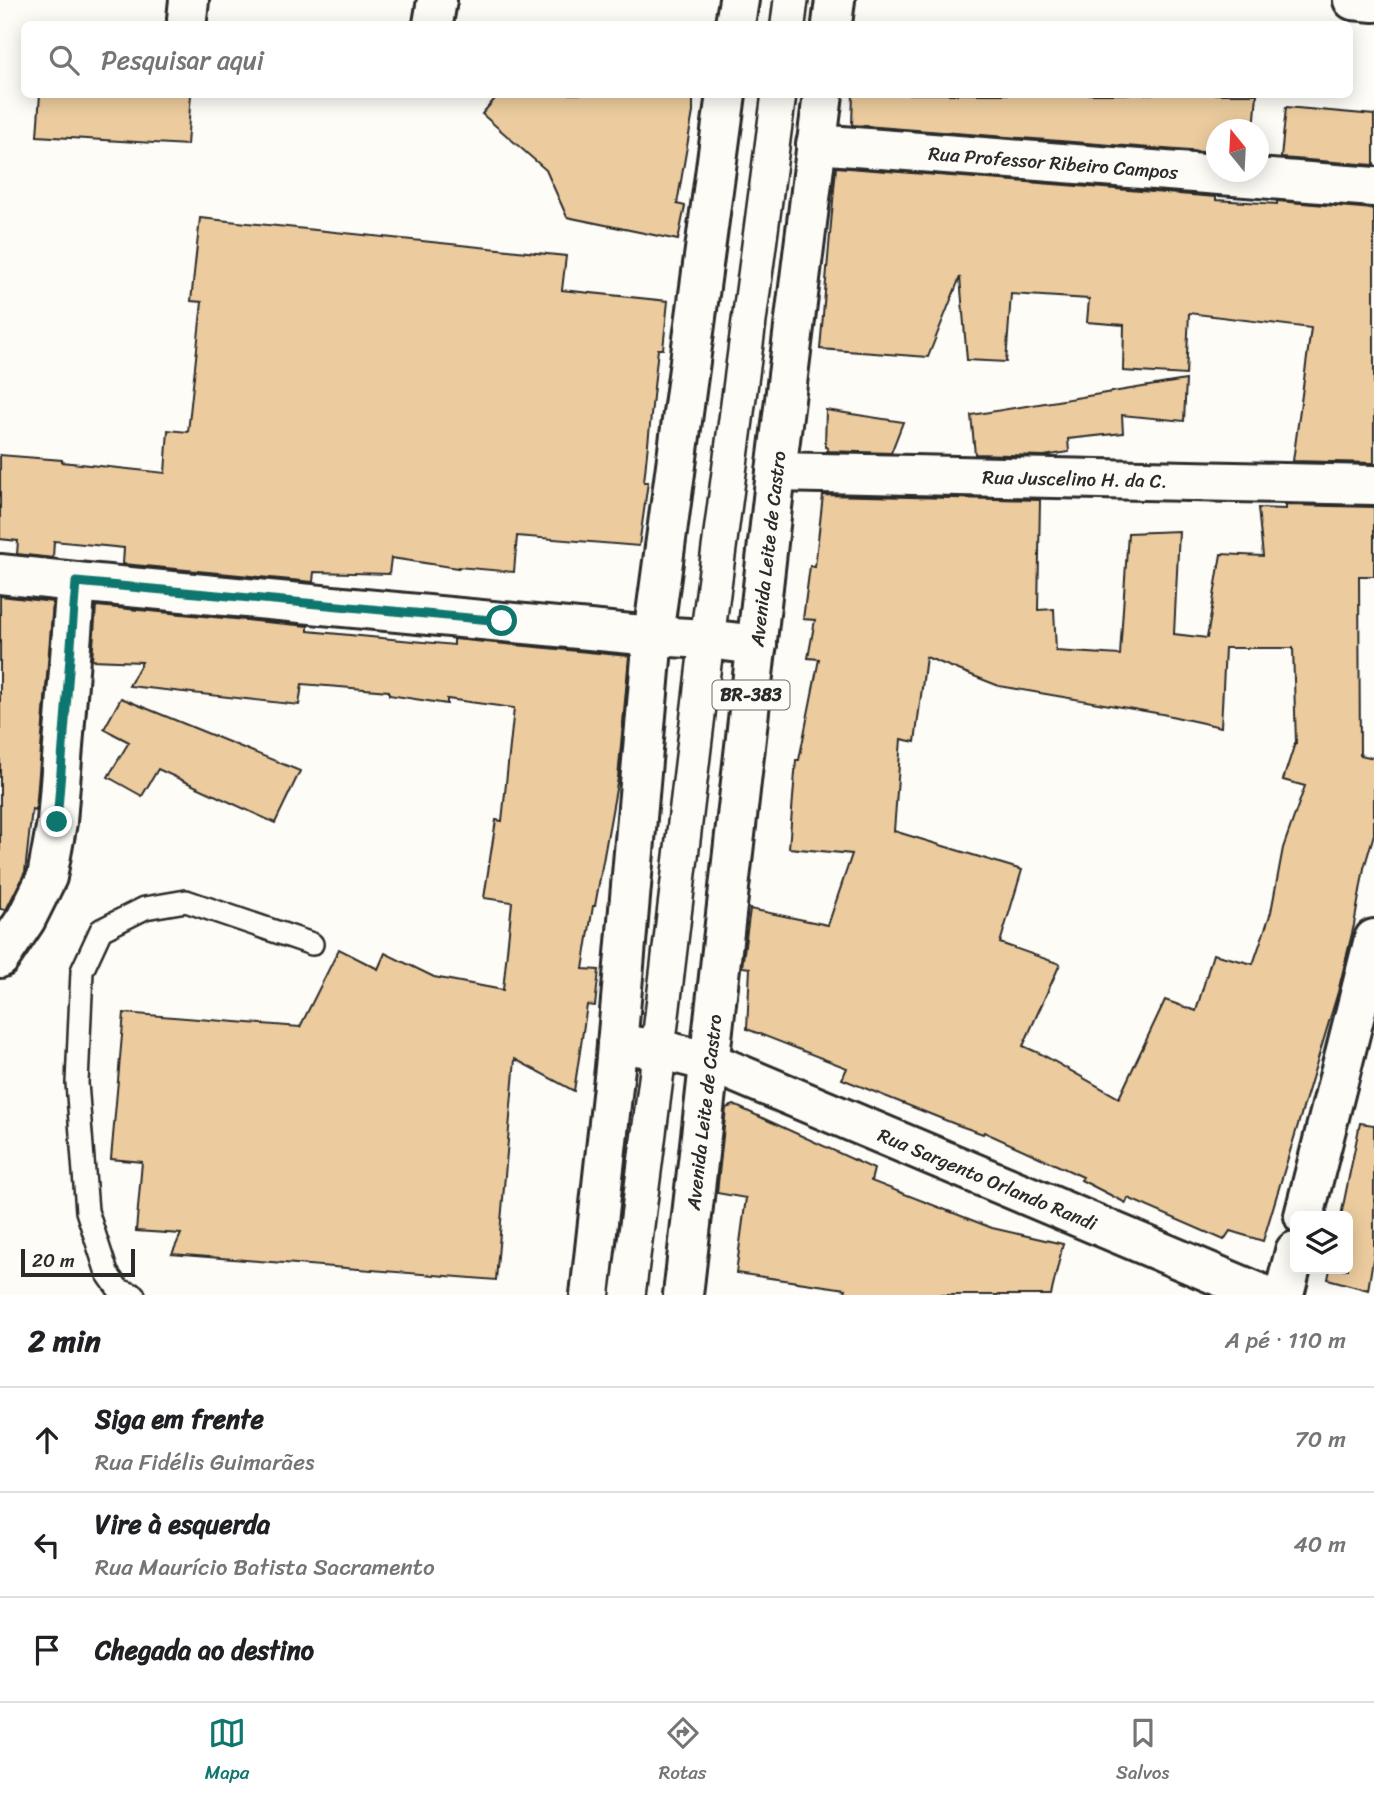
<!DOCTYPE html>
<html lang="pt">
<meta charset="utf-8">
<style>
:root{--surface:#fff;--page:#f2f2f2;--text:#202124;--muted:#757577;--line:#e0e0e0;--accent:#0f766e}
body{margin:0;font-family:Sriracha,sans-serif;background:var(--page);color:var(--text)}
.controls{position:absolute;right:21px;bottom:21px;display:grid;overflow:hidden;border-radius:10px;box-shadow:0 4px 18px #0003}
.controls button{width:63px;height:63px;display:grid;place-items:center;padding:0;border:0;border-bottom:2px solid var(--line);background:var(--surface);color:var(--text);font:35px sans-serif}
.compass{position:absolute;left:1206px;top:119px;width:63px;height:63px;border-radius:50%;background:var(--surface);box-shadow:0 4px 18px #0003;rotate:342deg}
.scale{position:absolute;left:21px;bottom:18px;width:114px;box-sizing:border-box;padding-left:7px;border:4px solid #2b2b2b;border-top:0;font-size:19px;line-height:24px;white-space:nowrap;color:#2b2b2b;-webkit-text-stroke:5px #fdfcf7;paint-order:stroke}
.stop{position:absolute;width:21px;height:21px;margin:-16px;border:5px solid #0f766e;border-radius:50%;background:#fff}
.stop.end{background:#0f766e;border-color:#fff;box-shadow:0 2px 7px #0008}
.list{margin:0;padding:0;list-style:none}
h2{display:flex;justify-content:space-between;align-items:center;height:91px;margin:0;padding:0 28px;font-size:30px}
h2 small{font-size:23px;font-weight:400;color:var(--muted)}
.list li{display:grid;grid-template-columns:46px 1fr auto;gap:21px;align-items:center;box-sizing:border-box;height:105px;padding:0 28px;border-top:2px solid var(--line)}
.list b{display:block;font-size:26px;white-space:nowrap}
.list p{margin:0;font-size:23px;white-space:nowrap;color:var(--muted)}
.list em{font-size:23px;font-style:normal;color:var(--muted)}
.icon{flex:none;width:38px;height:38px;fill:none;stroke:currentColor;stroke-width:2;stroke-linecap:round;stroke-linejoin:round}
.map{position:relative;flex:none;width:1374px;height:1295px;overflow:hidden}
.search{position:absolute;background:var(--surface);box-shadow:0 4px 18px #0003;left:21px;right:21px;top:21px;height:77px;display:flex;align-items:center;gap:18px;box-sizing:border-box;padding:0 24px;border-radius:10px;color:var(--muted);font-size:26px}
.sheet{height:406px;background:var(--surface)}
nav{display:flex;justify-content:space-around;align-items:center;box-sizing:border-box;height:98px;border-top:2px solid var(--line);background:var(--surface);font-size:19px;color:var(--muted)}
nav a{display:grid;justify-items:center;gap:4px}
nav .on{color:var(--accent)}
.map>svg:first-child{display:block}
</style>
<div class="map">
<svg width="1374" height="1295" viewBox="0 0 1374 1295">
<rect width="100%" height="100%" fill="#fdfcf7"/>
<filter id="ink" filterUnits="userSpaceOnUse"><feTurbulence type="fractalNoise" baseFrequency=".0143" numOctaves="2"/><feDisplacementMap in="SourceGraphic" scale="14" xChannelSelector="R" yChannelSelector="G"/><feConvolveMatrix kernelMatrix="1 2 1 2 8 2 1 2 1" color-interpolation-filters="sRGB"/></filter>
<g filter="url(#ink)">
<path fill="#eccc9e" stroke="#2b2b2b" stroke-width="2" fill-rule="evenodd" d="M 40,94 L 191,94 L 187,145 L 37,136 Z
M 499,94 L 693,94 L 693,112 L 677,204 L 685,206 L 678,240 L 567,217 L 546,170 L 482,114 Z
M 853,94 L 1257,94 L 1254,130 L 1216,130 L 1216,153 L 852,125 Z
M 1286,107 L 1374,115 L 1374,165 L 1281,158 Z
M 836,167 L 1216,197 L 1216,200 L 1277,204 L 1277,201 L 1374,209 L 1374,463 L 1293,461 L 1311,328 L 1189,313 L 1186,375 L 1123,371 L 1124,325 L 1087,322 L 1089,299 L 1011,294 L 1006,362 L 967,360 L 960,277 L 928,357 L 820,349 Z
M 200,218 L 566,256 L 562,290 L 668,301 L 663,349 L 658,349 L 644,482 L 648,482 L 639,546 L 517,536 L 514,572 L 458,567 L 458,568 L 391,558 L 389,574 L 314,572 L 313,582 L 123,564 L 124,548 L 54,541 L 53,558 L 17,554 L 18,541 L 0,539 L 0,455 L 62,460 L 62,462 L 165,473 L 168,430 L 188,432 L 202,302 L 191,301 Z
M 1186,380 L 1184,421 L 1122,415 L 1123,433 L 1068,439 L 1069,452 L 1044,456 L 975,454 L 971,415 Z
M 826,410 L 903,422 L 891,453 L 827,451 L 828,448 L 825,447 Z
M 823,495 L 1040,500 L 1038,610 L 1054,609 L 1056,651 L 1120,655 L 1128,533 L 1179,531 L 1174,634 L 1207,638 L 1221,554 L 1263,556 L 1258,508 L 1286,509 L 1286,505 L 1374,507 L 1374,576 L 1359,576 L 1360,755 L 1374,758 L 1374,834 L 1364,868 L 1354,925 L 1338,992 L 1263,1241 L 1230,1231 L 1224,1240 L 1128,1198 L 1126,1203 L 1081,1180 L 1083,1177 L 984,1132 L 983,1134 L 955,1124 L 842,1079 L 847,1068 L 747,1029 L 750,968 L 742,967 L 750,909 L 828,925 L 852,854 L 789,848 L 796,760 L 799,760 L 819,659 L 808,658 L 815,620 L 803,619 L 810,566 L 815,567 ZM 1225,648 L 1293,648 L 1296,743 L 1295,743 L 1283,780 L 1305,786 L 1283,848 L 1271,912 L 1253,964 L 1213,954 L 1196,1011 L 1165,1000 L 1119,1098 L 1041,1054 L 1023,1046 L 1060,964 L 1000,943 L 1022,870 L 894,831 L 901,739 L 915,742 L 926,657 L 999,686 L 1162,714 L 1221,727 Z
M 0,596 L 53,602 L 36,810 L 32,809 L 25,872 L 6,910 L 0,909 Z
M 96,606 L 308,626 L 308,631 L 454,645 L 454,639 L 629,656 L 618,778 L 595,906 L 593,906 L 583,969 L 599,970 L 595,1006 L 587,1005 L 574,1091 L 515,1059 L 496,1280 L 172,1254 L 181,1234 L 136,1231 L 142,1162 L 111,1159 L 124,1013 L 300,1027 L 339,949 L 378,969 L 385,953 L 434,977 L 503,990 L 512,902 L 484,898 L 496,820 L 502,821 L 514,708 L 447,699 L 447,704 L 389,695 L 389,691 L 302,684 L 299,705 L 129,686 L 142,662 L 92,660 Z
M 121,698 L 300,771 L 275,823 L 158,769 L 142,796 L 108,777 L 129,742 L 104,729 Z
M 734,1105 L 874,1169 L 871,1181 L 992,1228 L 1063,1244 L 1051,1295 L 844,1295 L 846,1289 L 736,1273 L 746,1198 L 717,1193 L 726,1108 Z
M 1360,1123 L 1374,1125 L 1374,1253 L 1368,1290 L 1328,1279 L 1330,1269 L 1348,1269 L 1348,1216 L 1341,1216 Z"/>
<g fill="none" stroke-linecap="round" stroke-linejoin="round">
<g stroke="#2b2b2b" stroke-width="26">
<path id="service" d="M 134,1295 L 119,1290 L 107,1273 L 87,1211 L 77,1083 L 82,971 L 101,930 L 145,908 L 186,901 L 312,944"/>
</g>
<g stroke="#2b2b2b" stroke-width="38">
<path id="pedestrian" d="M 788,24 L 791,0
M 628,1295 L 657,1071 L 658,1049 L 707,639 L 779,94"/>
</g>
<g stroke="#2b2b2b" stroke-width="44">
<g id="minor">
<path d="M 1353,0 L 1374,2"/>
<path d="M 187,19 L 189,0"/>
<path d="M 433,24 L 437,0"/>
<path id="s1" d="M 816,144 L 1374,187"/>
<path id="s2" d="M 776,472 L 1374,485"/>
<path d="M 0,574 L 76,582 L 653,636 L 707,639 L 757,645"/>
<path d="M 0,958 L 26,919 L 47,877 L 57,822 L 76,582"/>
<path id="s3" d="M 617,1044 L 658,1049 L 710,1062 L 1264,1295"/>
<path d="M 1304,1216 L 1374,939"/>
<path d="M 1284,1295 L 1295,1251"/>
</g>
</g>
<g stroke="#2b2b2b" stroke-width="44">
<g id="trunk">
<path d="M 735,24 L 739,0"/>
<path d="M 832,24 L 835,0"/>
<path d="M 590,1295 L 615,1068 L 653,636 L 726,94"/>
<path id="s4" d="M 683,1295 L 776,472 L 823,94"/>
</g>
</g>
<use href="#service" stroke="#fdfcf7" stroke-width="21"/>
<use href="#pedestrian" stroke="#fdfcf7" stroke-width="33"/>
<use href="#minor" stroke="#fdfcf7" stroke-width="38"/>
<use href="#trunk" stroke="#fdfcf7" stroke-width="38"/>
</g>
</g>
<g fill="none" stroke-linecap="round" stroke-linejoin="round" filter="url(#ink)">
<path stroke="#0f766e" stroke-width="9" d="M 57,822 L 76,582 L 502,621"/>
</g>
<g text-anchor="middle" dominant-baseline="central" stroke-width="7" stroke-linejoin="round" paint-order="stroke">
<rect fill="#fdfcf7" stroke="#6a6a68" stroke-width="2" x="712.5" y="680.5" width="77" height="29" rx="5"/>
<g font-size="18" font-weight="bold" fill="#2b2b2b">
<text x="751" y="695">BR-383</text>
</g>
<g font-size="19" fill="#2b2b2b" stroke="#fdfcf7">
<text stroke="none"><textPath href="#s1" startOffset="238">Rua Professor Ribeiro Campos</textPath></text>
<text stroke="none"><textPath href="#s2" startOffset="299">Rua Juscelino H. da C.</textPath></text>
<text stroke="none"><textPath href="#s4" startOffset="751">Avenida Leite de Castro</textPath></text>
<text stroke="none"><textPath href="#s4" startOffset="184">Avenida Leite de Castro</textPath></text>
<text stroke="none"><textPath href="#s3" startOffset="396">Rua Sargento Orlando Randi</textPath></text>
</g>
</g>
</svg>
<div class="controls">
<button><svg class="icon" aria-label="layers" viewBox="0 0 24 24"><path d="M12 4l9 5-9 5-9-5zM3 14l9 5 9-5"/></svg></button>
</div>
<svg class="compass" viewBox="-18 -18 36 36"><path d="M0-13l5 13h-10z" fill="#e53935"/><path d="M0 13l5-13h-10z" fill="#757577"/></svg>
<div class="scale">20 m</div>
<div class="stop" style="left:502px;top:621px"></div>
<div class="stop end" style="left:57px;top:822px"></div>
<div class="search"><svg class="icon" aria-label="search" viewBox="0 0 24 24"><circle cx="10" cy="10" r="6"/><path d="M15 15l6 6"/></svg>Pesquisar aqui</div>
</div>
<section class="sheet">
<h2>2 min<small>A pé · 110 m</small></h2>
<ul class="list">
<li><svg class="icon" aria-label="ahead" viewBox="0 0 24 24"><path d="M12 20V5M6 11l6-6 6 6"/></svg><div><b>Siga em frente</b><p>Rua Fidélis Guimarães</p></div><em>70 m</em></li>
<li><svg class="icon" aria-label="left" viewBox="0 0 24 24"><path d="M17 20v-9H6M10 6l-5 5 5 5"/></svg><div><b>Vire à esquerda</b><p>Rua Maurício Batista Sacramento</p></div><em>40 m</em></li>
<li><svg class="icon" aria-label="arrive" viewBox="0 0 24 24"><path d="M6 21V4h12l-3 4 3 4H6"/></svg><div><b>Chegada ao destino</b></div></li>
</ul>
</section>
<nav>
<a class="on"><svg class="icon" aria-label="map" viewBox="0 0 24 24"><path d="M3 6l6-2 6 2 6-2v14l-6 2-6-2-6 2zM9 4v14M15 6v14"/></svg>Mapa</a>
<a><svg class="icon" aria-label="directions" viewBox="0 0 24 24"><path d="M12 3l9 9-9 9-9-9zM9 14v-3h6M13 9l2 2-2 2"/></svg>Rotas</a>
<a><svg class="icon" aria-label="saved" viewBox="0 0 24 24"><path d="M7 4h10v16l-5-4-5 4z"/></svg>Salvos</a>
</nav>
